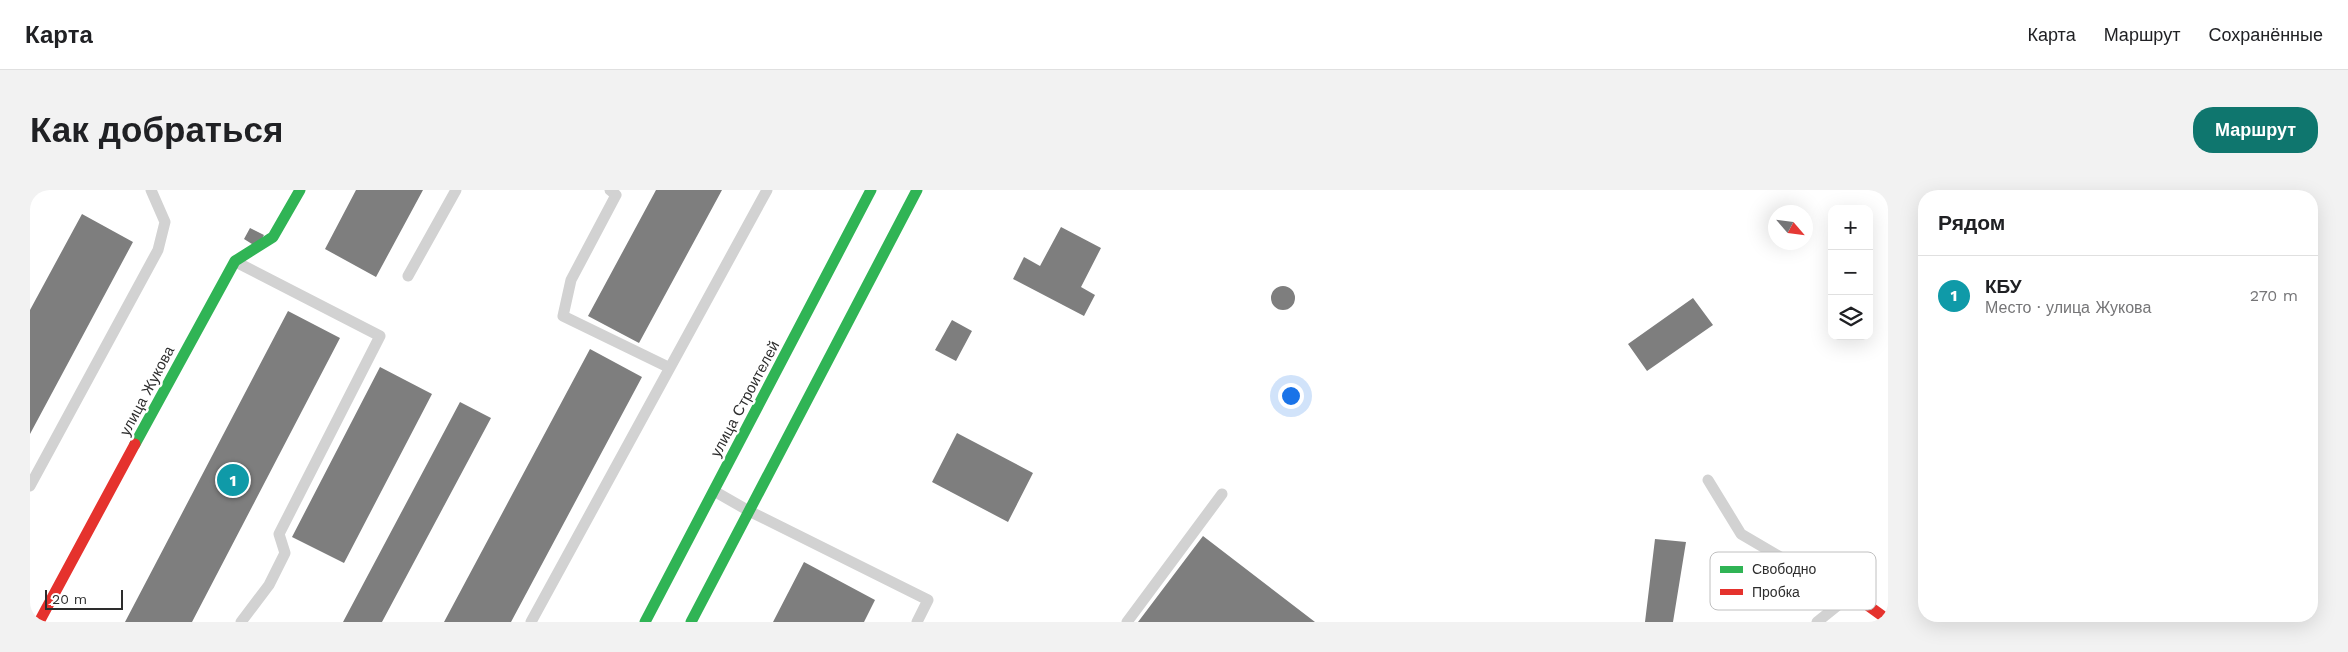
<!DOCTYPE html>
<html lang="ru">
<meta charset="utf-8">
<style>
:root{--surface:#fff;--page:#f2f2f2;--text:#202124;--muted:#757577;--line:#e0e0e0;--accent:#0f766e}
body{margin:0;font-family:"Work Sans",sans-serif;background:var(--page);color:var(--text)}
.controls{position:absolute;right:15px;top:15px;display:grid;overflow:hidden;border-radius:10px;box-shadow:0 5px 20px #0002}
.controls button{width:45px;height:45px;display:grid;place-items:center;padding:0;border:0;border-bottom:1px solid var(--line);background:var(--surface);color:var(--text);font:25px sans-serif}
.compass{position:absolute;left:1738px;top:15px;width:45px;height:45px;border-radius:50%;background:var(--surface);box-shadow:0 5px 20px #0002;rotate:118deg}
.scale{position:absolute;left:15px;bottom:12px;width:78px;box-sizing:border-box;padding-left:5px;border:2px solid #2d2d2d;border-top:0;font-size:14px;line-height:18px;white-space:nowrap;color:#2d2d2d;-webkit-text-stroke:4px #fff;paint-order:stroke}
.you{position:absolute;left:1260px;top:205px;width:18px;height:18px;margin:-12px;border:4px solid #fff;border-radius:50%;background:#1a73e8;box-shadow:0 0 0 8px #1a73e833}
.badge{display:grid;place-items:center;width:32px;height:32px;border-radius:50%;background:var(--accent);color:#fff;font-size:16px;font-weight:700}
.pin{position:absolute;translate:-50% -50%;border:2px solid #fff;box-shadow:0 1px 5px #0006}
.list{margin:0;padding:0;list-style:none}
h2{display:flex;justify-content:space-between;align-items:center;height:65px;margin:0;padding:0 20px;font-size:21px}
h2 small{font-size:16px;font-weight:400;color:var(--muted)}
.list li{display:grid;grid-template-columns:32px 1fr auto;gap:15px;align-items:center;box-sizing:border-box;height:80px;padding:0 20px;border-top:1px solid var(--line)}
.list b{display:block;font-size:19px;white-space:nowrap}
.list p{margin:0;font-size:16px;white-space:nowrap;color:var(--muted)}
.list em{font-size:16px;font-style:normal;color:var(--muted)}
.icon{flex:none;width:28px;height:28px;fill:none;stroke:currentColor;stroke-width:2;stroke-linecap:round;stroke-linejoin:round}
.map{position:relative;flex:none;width:1858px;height:432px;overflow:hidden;border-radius:20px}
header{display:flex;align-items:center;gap:30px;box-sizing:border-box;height:70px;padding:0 25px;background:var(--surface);border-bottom:1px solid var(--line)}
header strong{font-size:24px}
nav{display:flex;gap:28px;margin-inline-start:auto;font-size:18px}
.intro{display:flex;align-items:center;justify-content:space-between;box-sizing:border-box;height:120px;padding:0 30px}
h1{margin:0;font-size:35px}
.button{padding:12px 22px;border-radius:20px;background:var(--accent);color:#fff;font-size:18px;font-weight:700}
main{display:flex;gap:30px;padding:0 30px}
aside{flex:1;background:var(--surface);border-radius:20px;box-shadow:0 5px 20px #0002}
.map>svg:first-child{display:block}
</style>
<header>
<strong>Карта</strong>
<nav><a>Карта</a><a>Маршрут</a><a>Сохранённые</a></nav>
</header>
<div class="intro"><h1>Как добраться</h1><a class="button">Маршрут</a></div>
<main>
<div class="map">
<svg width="1858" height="432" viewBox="0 0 1858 432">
<rect width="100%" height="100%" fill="#fff"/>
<path fill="#7e7e7e" d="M 326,0 L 393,0 L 346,87 L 295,59 Z
M 626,0 L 692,0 L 609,153 L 558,126 Z
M 52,24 L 103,52 L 0,244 L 0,120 Z
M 1031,37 L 1071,58 L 1051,97 L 1065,105 L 1054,126 L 983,89 L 994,67 L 1010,76 Z
M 220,38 L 234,45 L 227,57 L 214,49 Z
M1241 108a12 12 0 1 1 24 0a12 12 0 1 1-24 0Z
M 1663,108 L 1683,135 L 1617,181 L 1598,154 Z
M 258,121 L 310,148 L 162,432 L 95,432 Z
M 922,130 L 942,141 L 926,171 L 905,160 Z
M 560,159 L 612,187 L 481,432 L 414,432 Z
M 350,177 L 402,204 L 314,373 L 262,347 Z
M 430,212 L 461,228 L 352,432 L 313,432 Z
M 927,243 L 1003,283 L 978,332 L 902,292 Z
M 1173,346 L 1285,432 L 1108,432 Z
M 1625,349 L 1656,352 L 1643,432 L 1615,432 Z
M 774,372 L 845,410 L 834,432 L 743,432 Z"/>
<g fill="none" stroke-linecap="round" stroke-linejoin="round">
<path stroke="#d2d2d2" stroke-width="11" d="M 580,0 L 586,5 L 541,90 L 533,126 L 638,177
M 206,72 L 350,146 L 249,344 L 255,363 L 239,395 L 211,432
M 378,86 L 426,0
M 1678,290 L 1711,344 L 1764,375 L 1822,404 L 1787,432
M 0,296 L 128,60 L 135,32 L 121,0
M 684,301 L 719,321 L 898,410 L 887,432
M 501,432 L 737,0
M 1097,432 L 1192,304"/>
<path stroke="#30b455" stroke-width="11" d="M 105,254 L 205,71 L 243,47 L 270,0
M 615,432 L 841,0
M 661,432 L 887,0"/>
<path stroke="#e5322d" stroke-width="11" d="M 1822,404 L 1858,430
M 9,432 L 105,254"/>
</g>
<g text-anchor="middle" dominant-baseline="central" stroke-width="5" stroke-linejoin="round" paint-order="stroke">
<g font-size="15" fill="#2d2d2d" stroke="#fff">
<text transform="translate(117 201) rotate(-62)">улица Жукова</text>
<text transform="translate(715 209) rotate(-62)">улица Строителей</text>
</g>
</g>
<rect x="1680" y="362" width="166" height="58" rx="8" fill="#fff" stroke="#c0c0c0" stroke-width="1"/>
<rect x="1690" y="376" width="23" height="7" fill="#30b455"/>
<rect x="1690" y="399" width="23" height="6" fill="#e5322d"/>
<g font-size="14" fill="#2d2d2d">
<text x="1722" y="384">Свободно</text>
<text x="1722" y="407">Пробка</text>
</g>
</svg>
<div class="controls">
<button>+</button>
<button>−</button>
<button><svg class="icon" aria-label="layers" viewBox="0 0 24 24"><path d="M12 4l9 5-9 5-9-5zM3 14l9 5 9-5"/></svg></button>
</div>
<svg class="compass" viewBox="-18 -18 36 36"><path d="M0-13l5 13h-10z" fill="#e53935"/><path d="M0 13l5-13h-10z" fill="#757577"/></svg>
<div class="scale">20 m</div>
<div class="you"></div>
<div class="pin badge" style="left:203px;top:290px;background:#0f9aa8">1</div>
</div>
<aside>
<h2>Рядом<small></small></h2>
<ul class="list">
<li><span class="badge" style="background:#0f9aa8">1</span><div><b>КБУ</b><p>Место · улица Жукова</p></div><em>270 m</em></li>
</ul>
</aside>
</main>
